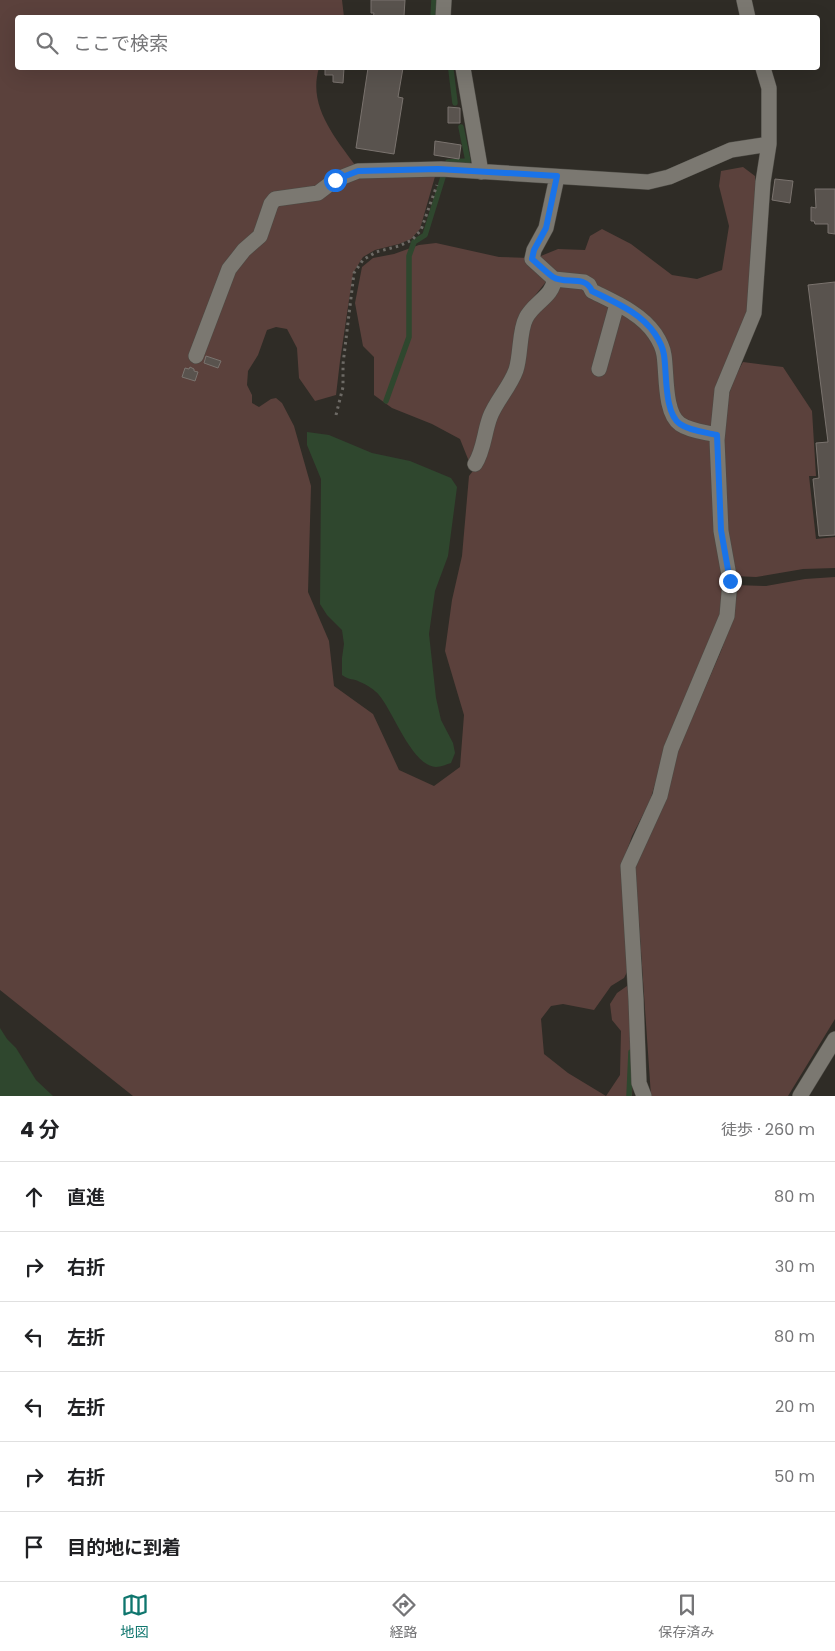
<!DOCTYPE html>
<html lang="ja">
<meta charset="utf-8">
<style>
:root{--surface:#fff;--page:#f6f6f6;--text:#202124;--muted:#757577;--line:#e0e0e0;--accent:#0f766e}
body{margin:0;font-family:Poppins,"Noto Sans JP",sans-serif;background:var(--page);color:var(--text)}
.stop{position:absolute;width:15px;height:15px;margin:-11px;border:4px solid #1a73e8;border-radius:50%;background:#fff}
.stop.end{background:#1a73e8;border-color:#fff;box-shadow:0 1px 5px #0008}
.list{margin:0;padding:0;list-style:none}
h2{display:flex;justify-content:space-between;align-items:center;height:65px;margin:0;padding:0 20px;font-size:21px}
h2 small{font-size:16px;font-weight:400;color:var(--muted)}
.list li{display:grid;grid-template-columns:32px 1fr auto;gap:15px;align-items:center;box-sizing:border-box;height:70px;padding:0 20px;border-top:1px solid var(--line)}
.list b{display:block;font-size:19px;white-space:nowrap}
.list em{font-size:16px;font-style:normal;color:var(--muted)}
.icon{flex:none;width:28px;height:28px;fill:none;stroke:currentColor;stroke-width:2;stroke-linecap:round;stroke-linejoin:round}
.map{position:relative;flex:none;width:835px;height:1096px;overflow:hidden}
.search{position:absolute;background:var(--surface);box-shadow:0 5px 20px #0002;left:15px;right:15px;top:15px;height:55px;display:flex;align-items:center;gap:12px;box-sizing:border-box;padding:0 18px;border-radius:5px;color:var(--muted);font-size:19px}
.sheet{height:485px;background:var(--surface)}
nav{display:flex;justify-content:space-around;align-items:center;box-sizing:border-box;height:70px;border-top:1px solid var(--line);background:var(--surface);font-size:14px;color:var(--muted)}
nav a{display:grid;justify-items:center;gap:2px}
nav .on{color:var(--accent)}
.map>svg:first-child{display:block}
</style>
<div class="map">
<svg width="835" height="1096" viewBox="0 0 835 1096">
<rect width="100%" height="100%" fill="#2f2c26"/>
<path fill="#5b413c" d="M 0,0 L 342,0 L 344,17 L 18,18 L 18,68 L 319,68 C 307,107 337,140 358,169 L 333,177 L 315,191 L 279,194 L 272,197 L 267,203 L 263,220 L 254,238 L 242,249 L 230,263 L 206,318 L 192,356 L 198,358 C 209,328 217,295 234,267 C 242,255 257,249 263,237 C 269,226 269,211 278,202 L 317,197 L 337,182 L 361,175 L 436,173 L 420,229 L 411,239 L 399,244 L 375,250 L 363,257 L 353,273 L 340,361 L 336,395 L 315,401 L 299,378 L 297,348 L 287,329 L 276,327 L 267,330 L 258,355 L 248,371 L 247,385 L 252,395 L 252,403 L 259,407 L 271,399 L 276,398 L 282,403 L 294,426 L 311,486 L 308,592 L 329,641 L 334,686 L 373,714 L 399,770 L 434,786 L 460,767 L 464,715 L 445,651 L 452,600 L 462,556 L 469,476 L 482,459 L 494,416 L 514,382 L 519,369 L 528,322 L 538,306 L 551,297 L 555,292 L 558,283 L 587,287 L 590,293 L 614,306 L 596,370 L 600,371 L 618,308 C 634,316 652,330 659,347 C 664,364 662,387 666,405 C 668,413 669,419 675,425 C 684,433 700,434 712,436 C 712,470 714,503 717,537 C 720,563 724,589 721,615 L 666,747 L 650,801 L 632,836 L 623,862 L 621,877 L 629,968 L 624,978 L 611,986 L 594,1010 L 563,1004 L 551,1006 L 541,1019 L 544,1054 L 568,1073 L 606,1096 L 620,1075 L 621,1031 L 612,1020 L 610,1004 L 617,993 L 627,986 L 631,989 L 635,1032 L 632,1096 L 133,1096 L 0,990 Z
M 743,167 L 755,176 L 755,223 L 749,314 L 712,431 L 680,421 L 653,326 L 557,276 L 536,258 L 558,249 L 585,250 L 590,236 L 602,229 L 631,244 L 672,275 L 697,279 L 722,270 L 729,226 L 719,186 L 721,171 Z
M 436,243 L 499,257 L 529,258 L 549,278 L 533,298 L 512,368 L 470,464 L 460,439 L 432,424 L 392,408 L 374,395 L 374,357 L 363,346 L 355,303 L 362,267 L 373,258 L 394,254 L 419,245 Z
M 743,362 L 783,367 L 812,411 L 816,476 L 809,476 L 816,539 L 835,537 L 835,568 L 803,569 L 756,577 L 733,576 L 724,485 L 724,435 L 728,397 L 735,377 Z
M 835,577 L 835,1019 L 788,1096 L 651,1096 L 635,864 L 674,759 L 721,651 L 733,617 L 734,585 L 766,586 L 805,579 Z"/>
<path fill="#2f472e" d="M 307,432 L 329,435 L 372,453 L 410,461 L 451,478 L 457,487 L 448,556 L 435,591 L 429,634 L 436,698 L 441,720 L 453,743 L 455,753 L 451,763 C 447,764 441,767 436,767 C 412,766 393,711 379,695 C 375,690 366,684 360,682 C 353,678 350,681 342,675 L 342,658 L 344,644 L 342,630 L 327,615 L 320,604 L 321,479 L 307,445 Z
M 0,1028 L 7,1039 L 16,1048 L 36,1080 L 53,1096 L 0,1096 Z"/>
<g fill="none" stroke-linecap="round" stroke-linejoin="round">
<path stroke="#2f472e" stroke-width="5.5" d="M 433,18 L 434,0
M 451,70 L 455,103
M 448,162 L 468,161 L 461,127
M 386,401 L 409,337 L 409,256 L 414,242 L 425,235 L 443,177
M 629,1096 L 631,1052"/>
</g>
<path fill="#59534e" stroke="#7a736e" d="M 371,0 L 405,0 L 404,16 L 373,18 L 374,13 L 371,13 Z
M 325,68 L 344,68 L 343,83 L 333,82 L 333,75 L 325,75 Z
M 368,68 L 403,68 L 398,97 L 403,98 L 394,154 L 356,148 Z
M 448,107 L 460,108 L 460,123 L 448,123 Z
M 435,141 L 461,145 L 459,159 L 434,155 Z
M 775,179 L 793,181 L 790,203 L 772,200 Z
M 815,189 L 835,189 L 835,234 L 828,233 L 828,224 L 815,224 L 814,221 L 811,221 L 811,207 L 816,208 Z
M 835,282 L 835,535 L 819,536 L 813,479 L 819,478 L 816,443 L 828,442 L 808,285 Z
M 206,356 L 221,361 L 218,368 L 204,363 Z
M 190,367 L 194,369 L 194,371 L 198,372 L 195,381 L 182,377 L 185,368 L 189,369 Z"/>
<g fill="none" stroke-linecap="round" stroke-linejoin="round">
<g stroke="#4c4a44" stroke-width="16">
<path id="minor" d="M 744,0 L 748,18
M 443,18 L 444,0
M 463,68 L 481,172
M 554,279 L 584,282 L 589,285 L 592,291 C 614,302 641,313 655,334 C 659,340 663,348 664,355 C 667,374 664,413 680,424 C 690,431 705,432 717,435
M 196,356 L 229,269 L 244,250 L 260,236 L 271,204 L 275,199 L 318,193 L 335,180 L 358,171 L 441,169 L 648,182 L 669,177 L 731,150 L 769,144
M 599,369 L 617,304
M 475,464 C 484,450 484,433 490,417 C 496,401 510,387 516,370 C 521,355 519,331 526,318 C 533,303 554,296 554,279 L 532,259 L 534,250 L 546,228 L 557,177
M 644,1096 L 639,1083 L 636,1000 L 628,866 L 660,796 L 671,749 L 727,616 L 730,581 L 721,531 L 717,440 L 722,390 L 754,313 L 763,182 L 769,144 L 769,88 L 763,68
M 800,1096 L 835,1039"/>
</g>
<path stroke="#6d6a65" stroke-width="3" stroke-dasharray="2.5 4" stroke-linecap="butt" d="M 336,415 L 343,387 L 343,364 L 354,273 L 363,260 L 376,252 L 399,246 L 412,240 L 421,230 L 437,185"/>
<use href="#minor" stroke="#7b7871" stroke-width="15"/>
</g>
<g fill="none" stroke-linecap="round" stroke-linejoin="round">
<path stroke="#1a73e8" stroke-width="6" d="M 335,180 L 358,171 L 438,169 L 557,176 L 546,228 L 534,250 L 532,259 C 539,265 546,272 553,277 C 565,285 585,274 592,291 C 614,302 640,312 655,334 C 659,340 663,348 664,355 C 667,374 664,413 680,424 C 690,431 705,432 717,435 L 721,530 L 730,581"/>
</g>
</svg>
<div class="stop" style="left:335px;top:180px"></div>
<div class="stop end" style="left:730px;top:581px"></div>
<div class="search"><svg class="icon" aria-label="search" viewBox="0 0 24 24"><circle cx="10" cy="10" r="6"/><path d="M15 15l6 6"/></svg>ここで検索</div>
</div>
<section class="sheet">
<h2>4 分<small>徒歩 · 260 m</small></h2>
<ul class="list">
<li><svg class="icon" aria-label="ahead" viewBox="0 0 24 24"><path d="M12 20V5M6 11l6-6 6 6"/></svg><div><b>直進</b></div><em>80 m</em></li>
<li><svg class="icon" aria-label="right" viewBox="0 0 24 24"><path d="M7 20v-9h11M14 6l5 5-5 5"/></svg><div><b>右折</b></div><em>30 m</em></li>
<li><svg class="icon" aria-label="left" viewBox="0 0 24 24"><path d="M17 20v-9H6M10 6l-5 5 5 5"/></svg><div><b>左折</b></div><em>80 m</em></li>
<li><svg class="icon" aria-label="left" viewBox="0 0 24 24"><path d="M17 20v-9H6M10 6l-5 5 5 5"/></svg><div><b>左折</b></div><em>20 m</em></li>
<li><svg class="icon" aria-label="right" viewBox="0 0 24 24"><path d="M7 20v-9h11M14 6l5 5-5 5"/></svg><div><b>右折</b></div><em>50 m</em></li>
<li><svg class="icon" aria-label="arrive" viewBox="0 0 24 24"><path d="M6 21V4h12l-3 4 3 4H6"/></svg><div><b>目的地に到着</b></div></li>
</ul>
</section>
<nav>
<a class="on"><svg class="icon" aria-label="map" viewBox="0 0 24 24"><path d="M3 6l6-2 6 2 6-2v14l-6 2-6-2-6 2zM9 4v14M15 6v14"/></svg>地図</a>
<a><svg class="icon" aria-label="directions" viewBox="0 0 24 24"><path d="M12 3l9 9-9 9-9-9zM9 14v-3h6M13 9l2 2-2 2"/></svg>経路</a>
<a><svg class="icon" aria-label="saved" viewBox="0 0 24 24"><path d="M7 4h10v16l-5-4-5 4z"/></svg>保存済み</a>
</nav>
